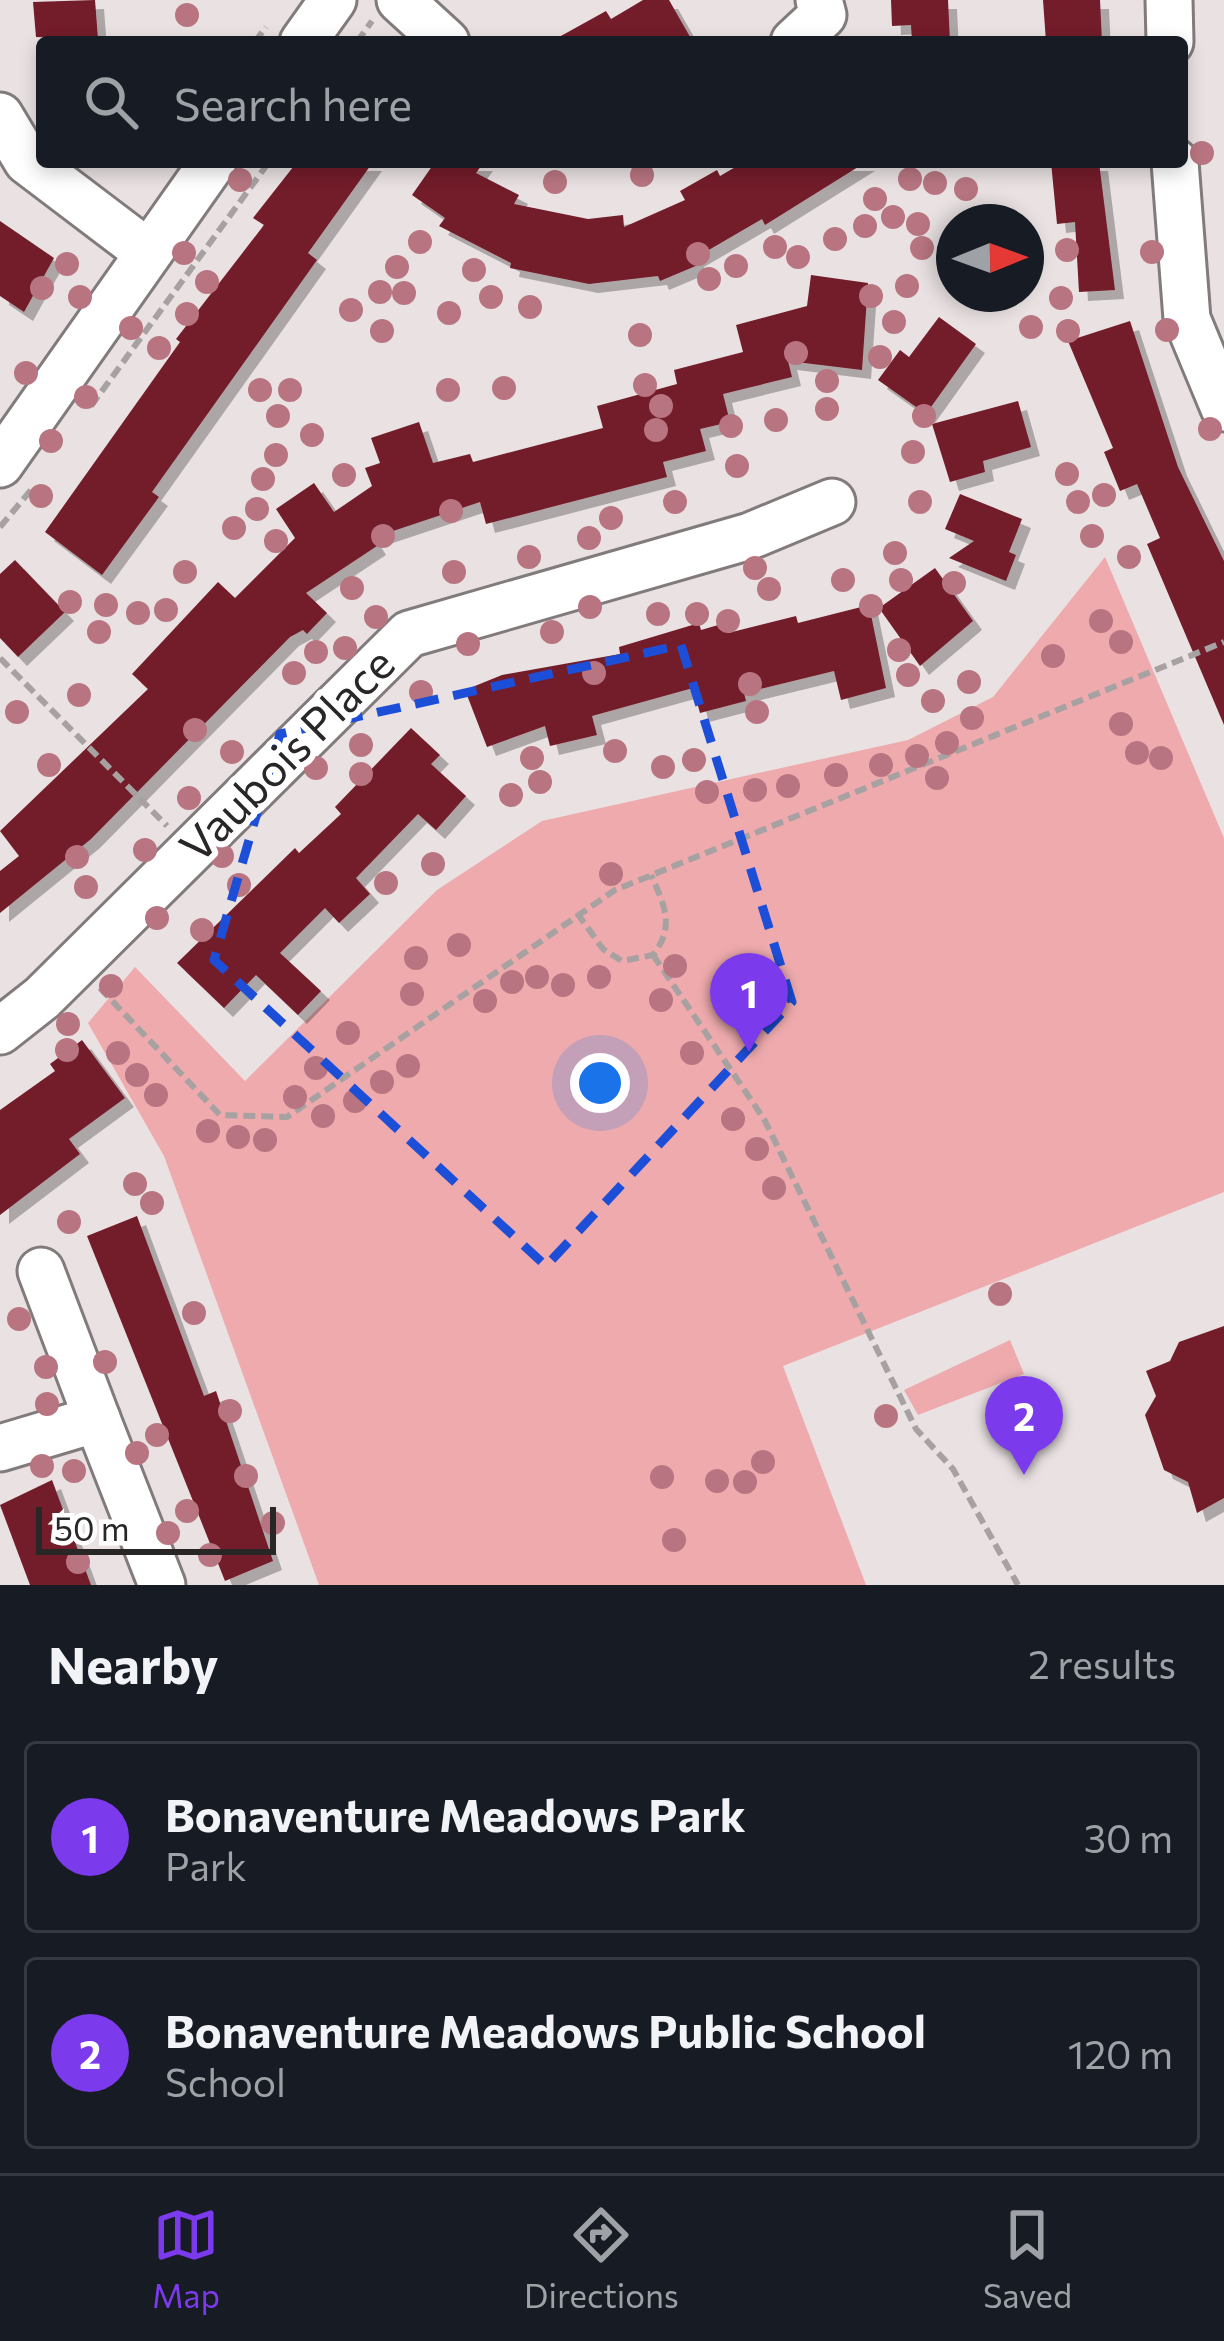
<!DOCTYPE html>
<style>
body{margin:0;font-family:Commissioner,sans-serif;background:#20242c;color:#f1f3f6}
.compass{position:absolute;left:936px;top:204px;width:108px;height:108px;border-radius:50%;background:#171b24;box-shadow:0 6px 18px #0003;rotate:89deg}
.scale{position:absolute;left:36px;bottom:30px;width:240px;box-sizing:border-box;padding-left:12px;border:6px solid #292626;border-top:0;font-size:33px;line-height:42px;white-space:nowrap;color:#292626;-webkit-text-stroke:9px #fff;paint-order:stroke}
.you{position:absolute;left:600px;top:1083px;width:42px;height:42px;margin:-30px;border:9px solid #fff;border-radius:50%;background:#1a73e8;box-shadow:0 0 0 18px #1a73e833}
.badge{display:grid;place-items:center;width:78px;height:78px;border-radius:50%;background:#7c3aed;color:#fff;font-size:39px;font-weight:700}
.pin{position:absolute;translate:-50% -99px;filter:drop-shadow(0 3px 6px #0008)}
.pin::after{content:'';position:absolute;top:63px;width:42px;height:36px;background:inherit;clip-path:polygon(0 0,100% 0,50% 100%)}
.list{margin:0;padding:0;list-style:none}
h2{display:flex;justify-content:space-between;align-items:center;height:156px;margin:0;padding:0 48px;font-size:51px}
h2 small{font-size:39px;font-weight:400;color:#9ea1a6}
.list li{display:grid;grid-template-columns:78px 1fr auto;gap:36px;align-items:center;box-sizing:border-box;height:192px;margin:0 24px 24px;padding:0 24px;border:3px solid #363941;border-radius:12px}
.list b{display:block;font-size:45px;white-space:nowrap}
.list p{margin:0;font-size:39px;white-space:nowrap;color:#9ea1a6}
.list em{font-size:39px;font-style:normal;color:#9ea1a6}
.icon{flex:none;width:66px;height:66px;fill:none;stroke:currentColor;stroke-width:2;stroke-linecap:round;stroke-linejoin:round}
.map{position:relative;flex:none;width:1224px;height:1585px;overflow:hidden}
.search{position:absolute;background:#171b24;box-shadow:0 6px 18px #0003;left:36px;right:36px;top:36px;height:132px;display:flex;align-items:center;gap:30px;box-sizing:border-box;padding:0 42px;border-radius:12px;color:#9ea1a6;font-size:45px}
.sheet{height:588px;background:#171b24}
nav{display:flex;justify-content:space-around;align-items:center;box-sizing:border-box;height:168px;border-top:3px solid #363941;background:#171b24;font-size:33px;color:#9ea1a6}
nav a{display:grid;justify-items:center;gap:6px}
nav .on{color:#7c3aed}
.map>svg:first-child{display:block}
.green{fill:#eeaaad}
.building{fill:#731c2a;filter:url(#shadow)}
.lines{fill:none;stroke-linecap:round;stroke-linejoin:round}
.minor-casing{stroke:#827b7b;stroke-width:51}
.path{stroke:#a7a1a1;stroke-width:6;stroke-dasharray:12 6;stroke-linecap:butt}
.minor{stroke:#fff;stroke-width:45}
.tree{fill:#b87581}
.marked{fill:none;stroke:#1d4ed8;stroke-width:9;stroke-dasharray:24 15;stroke-linejoin:round}
.labels{text-anchor:middle;stroke-width:12;stroke-linejoin:round;paint-order:stroke}
.street-label{font-size:45px;fill:#292626;stroke:#fff}
</style>
<div class="map">
<svg width="1224" height="1585" viewBox="0 0 1224 1585">
<defs>
<filter id="shadow"><feDropShadow dx="9" dy="9" stdDeviation="0" flood-color="#0004"/></filter>
</defs>
<rect width="100%" height="100%" fill="#eae2e2"/>
<g class="green">
<path d="M1105,557L1224,838V1192L783,1366L866,1585H319L164,1156L88,1023L135,967L245,1081L437,890L542,821L908,740L993,697Z"/>
<path d="M1010,1340L1024,1374L918,1415L904,1390Z"/>
</g>
<g class="building">
<path d="M95,0L98,39L36,37L33,2Z"/>
<path d="M643,0H669L693,42H550L606,11L611,19Z"/>
<path d="M891,0H948L950,42H912L911,25L892,26Z"/>
<path d="M1043,0H1100L1102,42H1046Z"/>
<path d="M297,162H373L308,253L317,260L152,492L159,497L102,575L45,532L180,342L176,339L264,225L253,218Z"/>
<path d="M435,162H484L476,173L519,195L514,204L588,219L623,215L624,227L685,200L680,191L717,170L720,176L744,162H866L765,225L762,219L695,258L698,265L660,281L658,276L589,284L510,268L511,263L439,226L445,218L412,195Z"/>
<path d="M1051,162H1099L1115,290L1079,292L1075,222L1057,224Z"/>
<path d="M0,221L54,258L24,312L0,296Z"/>
<path d="M811,275L868,283L862,370L788,361L792,377L723,394L730,422L700,429L706,451L663,462L667,477L486,524L480,502L372,538L377,546L306,593L327,613L307,634L303,630L290,637L91,839L0,913V871L19,856L0,831L148,689L132,674L218,582L235,598L295,538L276,509L314,483L334,512L372,486L365,468L380,463L371,438L419,422L433,463L470,454L473,462L603,428L597,406L677,384L674,370L743,352L736,325L807,306Z"/>
<path d="M939,317L976,344L926,414L878,380L900,350L909,357Z"/>
<path d="M1130,321L1178,467L1224,561V725L1147,544L1160,538L1137,484L1120,491L1104,452L1113,448L1068,341Z"/>
<path d="M1018,401L1031,447L983,461L985,472L950,482L932,424Z"/>
<path d="M960,494L1022,519L1009,552L1016,555L1006,581L949,558L974,541L945,529Z"/>
<path d="M15,560L65,612L18,657L0,638V574Z"/>
<path d="M935,568L973,621L920,666L879,608Z"/>
<path d="M869,605L886,688L841,700L834,671L744,693L746,701L700,713L693,688L592,716L597,735L550,746L545,726L487,747L465,690L502,675L620,654L619,647L699,623L701,630L725,623L728,633L796,616L798,623Z"/>
<path d="M411,728L440,755L431,764L466,796L436,830L418,814L356,878L370,894L339,923L325,908L280,953L321,991L298,1015L256,975L224,1008L177,963L295,848L299,853L341,814L335,807Z"/>
<path d="M82,1040L125,1098L69,1139L80,1154L0,1215V1110L55,1071L50,1064Z"/>
<path d="M137,1216L204,1396L216,1391L273,1561L225,1581L87,1236Z"/>
<path d="M1224,1326V1498L1197,1513L1188,1482L1164,1470L1145,1415L1156,1396L1146,1371L1170,1361L1179,1342Z"/>
<path d="M52,1480L91,1585H30L0,1505Z"/>
</g>
<g class="lines">
<g class="minor-casing">
<g id="minor">
<path d="M400,0L446,42"/>
<path d="M1169,0L1170,42"/>
<path d="M303,42L333,0"/>
<path d="M794,42L823,15L819,0"/>
<path d="M0,116L27,161L147,252"/>
<path d="M1175,162L1187,319L1224,408"/>
<path d="M0,464L213,162"/>
<path d="M0,1031L42,998L409,634L750,536L832,502"/>
<path d="M41,1271L97,1419"/>
<path d="M0,1448L97,1419L162,1585"/>
</g>
</g>
<g class="path">
<path d="M255,42L266,27"/>
<path d="M357,42L372,21"/>
<path d="M91,406L269,162"/>
<path d="M0,527L31,490"/>
<path d="M0,658L167,826"/>
<path d="M577,913L603,949L622,961L653,955C675,927 665,906 651,875"/>
<path d="M653,955L764,1119L916,1429L953,1469L1018,1585"/>
<path d="M100,988L220,1115L287,1117L615,890L1224,642"/>
</g>
<use href="#minor" class="minor"/>
</g>
<g class="tree">
<circle cx="187" cy="15" r="12"/>
<circle cx="1202" cy="153" r="12"/>
<circle cx="642" cy="175" r="12"/>
<circle cx="910" cy="179" r="12"/>
<circle cx="240" cy="180" r="12"/>
<circle cx="555" cy="182" r="12"/>
<circle cx="935" cy="183" r="12"/>
<circle cx="966" cy="189" r="12"/>
<circle cx="875" cy="199" r="12"/>
<circle cx="893" cy="217" r="12"/>
<circle cx="918" cy="224" r="12"/>
<circle cx="865" cy="226" r="12"/>
<circle cx="835" cy="239" r="12"/>
<circle cx="420" cy="242" r="12"/>
<circle cx="775" cy="247" r="12"/>
<circle cx="922" cy="248" r="12"/>
<circle cx="1067" cy="250" r="12"/>
<circle cx="1152" cy="252" r="12"/>
<circle cx="184" cy="253" r="12"/>
<circle cx="698" cy="254" r="12"/>
<circle cx="798" cy="257" r="12"/>
<circle cx="67" cy="264" r="12"/>
<circle cx="736" cy="266" r="12"/>
<circle cx="397" cy="267" r="12"/>
<circle cx="474" cy="270" r="12"/>
<circle cx="709" cy="279" r="12"/>
<circle cx="207" cy="282" r="12"/>
<circle cx="907" cy="286" r="12"/>
<circle cx="42" cy="288" r="12"/>
<circle cx="380" cy="292" r="12"/>
<circle cx="404" cy="293" r="12"/>
<circle cx="871" cy="296" r="12"/>
<circle cx="80" cy="297" r="12"/>
<circle cx="491" cy="297" r="12"/>
<circle cx="1061" cy="298" r="12"/>
<circle cx="530" cy="307" r="12"/>
<circle cx="351" cy="310" r="12"/>
<circle cx="449" cy="313" r="12"/>
<circle cx="187" cy="314" r="12"/>
<circle cx="894" cy="322" r="12"/>
<circle cx="1031" cy="327" r="12"/>
<circle cx="131" cy="328" r="12"/>
<circle cx="1167" cy="330" r="12"/>
<circle cx="382" cy="331" r="12"/>
<circle cx="1068" cy="331" r="12"/>
<circle cx="640" cy="335" r="12"/>
<circle cx="159" cy="348" r="12"/>
<circle cx="796" cy="353" r="12"/>
<circle cx="880" cy="357" r="12"/>
<circle cx="26" cy="373" r="12"/>
<circle cx="827" cy="381" r="12"/>
<circle cx="645" cy="385" r="12"/>
<circle cx="504" cy="388" r="12"/>
<circle cx="260" cy="390" r="12"/>
<circle cx="290" cy="390" r="12"/>
<circle cx="448" cy="390" r="12"/>
<circle cx="86" cy="397" r="12"/>
<circle cx="661" cy="406" r="12"/>
<circle cx="827" cy="409" r="12"/>
<circle cx="278" cy="416" r="12"/>
<circle cx="924" cy="416" r="12"/>
<circle cx="776" cy="420" r="12"/>
<circle cx="731" cy="426" r="12"/>
<circle cx="1210" cy="429" r="12"/>
<circle cx="656" cy="430" r="12"/>
<circle cx="312" cy="435" r="12"/>
<circle cx="51" cy="441" r="12"/>
<circle cx="913" cy="452" r="12"/>
<circle cx="276" cy="455" r="12"/>
<circle cx="737" cy="466" r="12"/>
<circle cx="1067" cy="474" r="12"/>
<circle cx="344" cy="475" r="12"/>
<circle cx="263" cy="479" r="12"/>
<circle cx="1104" cy="495" r="12"/>
<circle cx="41" cy="496" r="12"/>
<circle cx="675" cy="502" r="12"/>
<circle cx="920" cy="502" r="12"/>
<circle cx="1078" cy="502" r="12"/>
<circle cx="257" cy="509" r="12"/>
<circle cx="451" cy="511" r="12"/>
<circle cx="611" cy="518" r="12"/>
<circle cx="234" cy="528" r="12"/>
<circle cx="383" cy="536" r="12"/>
<circle cx="1092" cy="536" r="12"/>
<circle cx="589" cy="538" r="12"/>
<circle cx="276" cy="541" r="12"/>
<circle cx="895" cy="553" r="12"/>
<circle cx="529" cy="557" r="12"/>
<circle cx="1129" cy="557" r="12"/>
<circle cx="755" cy="568" r="12"/>
<circle cx="185" cy="572" r="12"/>
<circle cx="454" cy="572" r="12"/>
<circle cx="843" cy="580" r="12"/>
<circle cx="901" cy="580" r="12"/>
<circle cx="954" cy="583" r="12"/>
<circle cx="352" cy="588" r="12"/>
<circle cx="769" cy="589" r="12"/>
<circle cx="70" cy="602" r="12"/>
<circle cx="106" cy="605" r="12"/>
<circle cx="871" cy="606" r="12"/>
<circle cx="590" cy="607" r="12"/>
<circle cx="166" cy="610" r="12"/>
<circle cx="138" cy="613" r="12"/>
<circle cx="658" cy="614" r="12"/>
<circle cx="697" cy="614" r="12"/>
<circle cx="376" cy="617" r="12"/>
<circle cx="728" cy="621" r="12"/>
<circle cx="1101" cy="621" r="12"/>
<circle cx="99" cy="632" r="12"/>
<circle cx="552" cy="632" r="12"/>
<circle cx="1121" cy="642" r="12"/>
<circle cx="468" cy="644" r="12"/>
<circle cx="345" cy="648" r="12"/>
<circle cx="899" cy="650" r="12"/>
<circle cx="316" cy="652" r="12"/>
<circle cx="1053" cy="656" r="12"/>
<circle cx="294" cy="673" r="12"/>
<circle cx="594" cy="673" r="12"/>
<circle cx="908" cy="675" r="12"/>
<circle cx="969" cy="682" r="12"/>
<circle cx="750" cy="684" r="12"/>
<circle cx="421" cy="692" r="12"/>
<circle cx="79" cy="695" r="12"/>
<circle cx="933" cy="701" r="12"/>
<circle cx="17" cy="712" r="12"/>
<circle cx="757" cy="712" r="12"/>
<circle cx="972" cy="718" r="12"/>
<circle cx="1121" cy="724" r="12"/>
<circle cx="195" cy="730" r="12"/>
<circle cx="947" cy="743" r="12"/>
<circle cx="361" cy="745" r="12"/>
<circle cx="615" cy="751" r="12"/>
<circle cx="232" cy="752" r="12"/>
<circle cx="1137" cy="753" r="12"/>
<circle cx="917" cy="756" r="12"/>
<circle cx="532" cy="758" r="12"/>
<circle cx="1161" cy="758" r="12"/>
<circle cx="694" cy="760" r="12"/>
<circle cx="49" cy="765" r="12"/>
<circle cx="881" cy="765" r="12"/>
<circle cx="663" cy="767" r="12"/>
<circle cx="316" cy="768" r="12"/>
<circle cx="361" cy="774" r="12"/>
<circle cx="836" cy="775" r="12"/>
<circle cx="937" cy="778" r="12"/>
<circle cx="540" cy="782" r="12"/>
<circle cx="788" cy="786" r="12"/>
<circle cx="755" cy="790" r="12"/>
<circle cx="707" cy="792" r="12"/>
<circle cx="511" cy="795" r="12"/>
<circle cx="189" cy="798" r="12"/>
<circle cx="145" cy="850" r="12"/>
<circle cx="222" cy="856" r="12"/>
<circle cx="77" cy="857" r="12"/>
<circle cx="433" cy="864" r="12"/>
<circle cx="611" cy="874" r="12"/>
<circle cx="386" cy="883" r="12"/>
<circle cx="239" cy="885" r="12"/>
<circle cx="86" cy="887" r="12"/>
<circle cx="157" cy="918" r="12"/>
<circle cx="202" cy="930" r="12"/>
<circle cx="459" cy="945" r="12"/>
<circle cx="416" cy="958" r="12"/>
<circle cx="675" cy="966" r="12"/>
<circle cx="537" cy="977" r="12"/>
<circle cx="599" cy="977" r="12"/>
<circle cx="512" cy="982" r="12"/>
<circle cx="563" cy="985" r="12"/>
<circle cx="111" cy="986" r="12"/>
<circle cx="412" cy="994" r="12"/>
<circle cx="661" cy="1000" r="12"/>
<circle cx="485" cy="1001" r="12"/>
<circle cx="68" cy="1024" r="12"/>
<circle cx="348" cy="1033" r="12"/>
<circle cx="67" cy="1050" r="12"/>
<circle cx="118" cy="1053" r="12"/>
<circle cx="692" cy="1053" r="12"/>
<circle cx="408" cy="1066" r="12"/>
<circle cx="316" cy="1068" r="12"/>
<circle cx="137" cy="1075" r="12"/>
<circle cx="382" cy="1082" r="12"/>
<circle cx="156" cy="1095" r="12"/>
<circle cx="295" cy="1097" r="12"/>
<circle cx="355" cy="1101" r="12"/>
<circle cx="323" cy="1116" r="12"/>
<circle cx="733" cy="1119" r="12"/>
<circle cx="208" cy="1131" r="12"/>
<circle cx="238" cy="1137" r="12"/>
<circle cx="265" cy="1140" r="12"/>
<circle cx="757" cy="1149" r="12"/>
<circle cx="135" cy="1184" r="12"/>
<circle cx="774" cy="1188" r="12"/>
<circle cx="152" cy="1203" r="12"/>
<circle cx="69" cy="1222" r="12"/>
<circle cx="1000" cy="1294" r="12"/>
<circle cx="194" cy="1313" r="12"/>
<circle cx="19" cy="1319" r="12"/>
<circle cx="105" cy="1362" r="12"/>
<circle cx="46" cy="1367" r="12"/>
<circle cx="47" cy="1404" r="12"/>
<circle cx="230" cy="1411" r="12"/>
<circle cx="886" cy="1416" r="12"/>
<circle cx="157" cy="1435" r="12"/>
<circle cx="137" cy="1453" r="12"/>
<circle cx="763" cy="1462" r="12"/>
<circle cx="42" cy="1466" r="12"/>
<circle cx="74" cy="1471" r="12"/>
<circle cx="246" cy="1476" r="12"/>
<circle cx="662" cy="1477" r="12"/>
<circle cx="717" cy="1481" r="12"/>
<circle cx="745" cy="1482" r="12"/>
<circle cx="187" cy="1511" r="12"/>
<circle cx="273" cy="1523" r="12"/>
<circle cx="168" cy="1533" r="12"/>
<circle cx="674" cy="1540" r="12"/>
<circle cx="210" cy="1555" r="12"/>
<circle cx="78" cy="1562" r="12"/>
</g>
<path class="marked" d="M681,645L792,1002L546,1266L214,960L280,734Z"/>
<g class="labels">
<g class="street-label">
<text transform="translate(287 755) rotate(-45)" y="16">Vaubois Place</text>
</g>
</g>
</svg>
<svg class="compass" viewBox="-18 -18 36 36"><path d="M0-13l5 13h-10z" fill="#e53935"/><path d="M0 13l5-13h-10z" fill="#9ea1a6"/></svg>
<div class="scale">50 m</div>
<div class="you"></div>
<div class="pin badge" style="left:749px;top:1052px">1</div>
<div class="pin badge" style="left:1024px;top:1475px">2</div>
<div class="search"><svg class="icon" aria-label="search" viewBox="0 0 24 24"><circle cx="10" cy="10" r="6"/><path d="M15 15l6 6"/></svg>Search here</div>
</div>
<section class="sheet">
<h2>Nearby<small>2 results</small></h2>
<ul class="list">
<li><span class="badge">1</span><div><b>Bonaventure Meadows Park</b><p>Park</p></div><em>30 m</em></li>
<li><span class="badge">2</span><div><b>Bonaventure Meadows Public School</b><p>School</p></div><em>120 m</em></li>
</ul>
</section>
<nav>
<a class="on"><svg class="icon" aria-label="map" viewBox="0 0 24 24"><path d="M3 6l6-2 6 2 6-2v14l-6 2-6-2-6 2zM9 4v14M15 6v14"/></svg>Map</a>
<a><svg class="icon" aria-label="directions" viewBox="0 0 24 24"><path d="M12 3l9 9-9 9-9-9zM9 14v-3h6M13 9l2 2-2 2"/></svg>Directions</a>
<a><svg class="icon" aria-label="saved" viewBox="0 0 24 24"><path d="M7 4h10v16l-5-4-5 4z"/></svg>Saved</a>
</nav>
